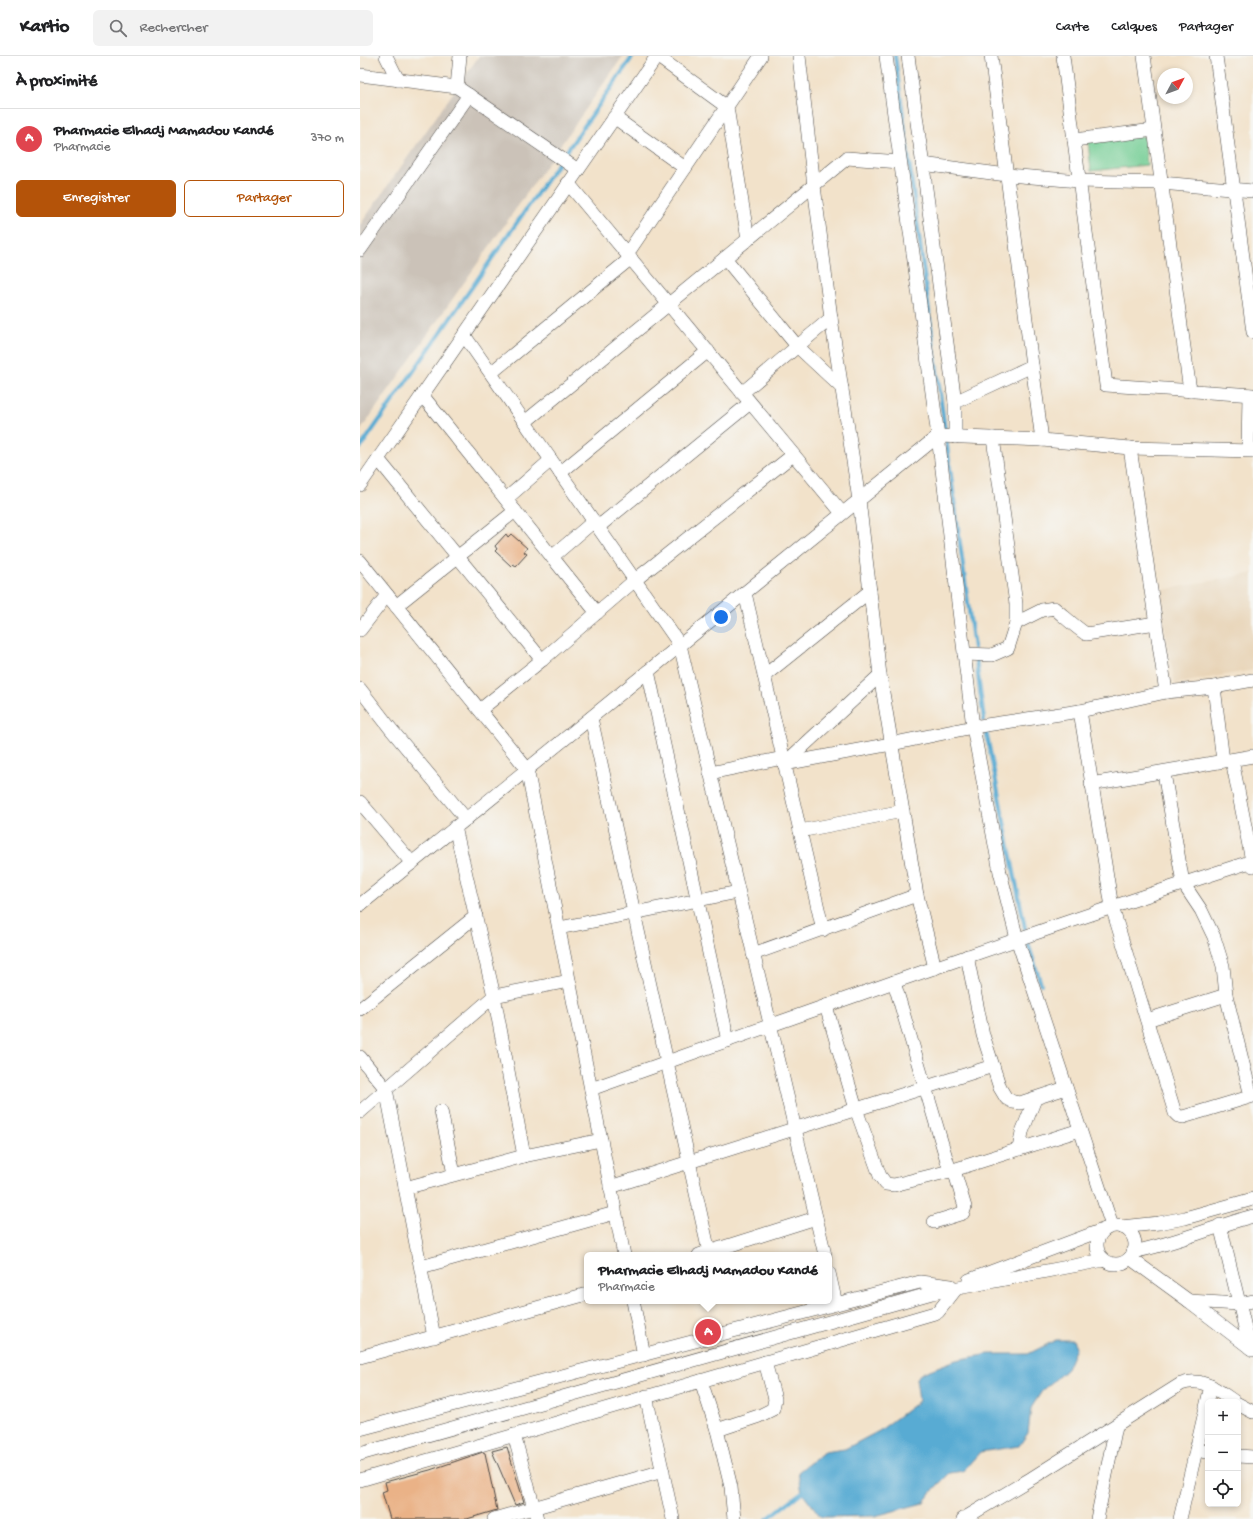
<!DOCTYPE html>
<html lang="fr">
<meta charset="utf-8">
<style>
body{margin:0;font-family:"Gochi Hand",sans-serif;background:#f2f2f2;color:#202124}
.controls{position:absolute;right:12px;bottom:12px;display:grid;overflow:hidden;border-radius:6px;box-shadow:0 2px 6px #0003}
.controls button{width:36px;height:36px;display:grid;place-items:center;padding:0;border:0;border-bottom:1px solid #e0e0e0;background:#fff;color:#202124;font:20px sans-serif}
.compass{position:absolute;left:797px;top:12px;width:36px;height:36px;border-radius:50%;background:#fff;box-shadow:0 2px 6px #0003;rotate:49deg}
.you{position:absolute;left:361px;top:561px;width:14px;height:14px;margin:-10px;border:3px solid #fff;border-radius:50%;background:#1a73e8;box-shadow:0 0 0 6px #1a73e833}
.badge{display:grid;place-items:center;width:26px;height:26px;border-radius:50%;background:#b45309;color:#fff;font-size:13px;font-weight:700}
.pin{position:absolute;translate:-50% -50%;border:2px solid #fff;box-shadow:0 1px 4px #0006}
.popup{position:absolute;left:224px;top:1196px;width:248px;height:52px;box-sizing:border-box;display:grid;place-content:center;border-radius:6px;background:#fff;filter:drop-shadow(0 1px 3px #0005);font-size:13px;white-space:nowrap;color:#757577}
.popup b{font-size:15px;color:#202124}
.popup::after{content:'';position:absolute;left:50%;top:100%;margin-left:-8px;border:8px solid transparent;border-top-color:#fff}
.list{margin:0;padding:0;list-style:none}
h2{display:flex;justify-content:space-between;align-items:center;height:52px;margin:0;padding:0 16px;font-size:17px}
h2 small{font-size:13px;font-weight:400;color:#757577}
.list li{display:grid;grid-template-columns:26px 1fr auto;gap:12px;align-items:center;box-sizing:border-box;height:60px;padding:0 16px;border-top:1px solid #e0e0e0}
.list b{display:block;font-size:15px;white-space:nowrap}
.list p{margin:0;font-size:13px;white-space:nowrap;color:#757577}
.list em{font-size:13px;font-style:normal;color:#757577}
.actions{display:flex;gap:8px;padding:12px 16px}
.actions a{flex:1;padding:9px 0;border:1px solid #b45309;border-radius:6px;text-align:center;font-size:14px;color:#b45309}
.actions .main{background:#b45309;color:#fff}
.icon{flex:none;width:22px;height:22px;fill:none;stroke:currentColor;stroke-width:2;stroke-linecap:round;stroke-linejoin:round}
.map{position:relative;flex:none;width:893px;height:1463px;overflow:hidden}
header{display:flex;align-items:center;gap:24px;box-sizing:border-box;height:56px;padding:0 20px;background:#fff;border-bottom:1px solid #e0e0e0}
header strong{font-size:19px}
nav{display:flex;gap:22px;margin-inline-start:auto;font-size:14px}
.search{width:280px;height:36px;background:#f2f2f2;display:flex;align-items:center;gap:10px;box-sizing:border-box;padding:0 14px;border-radius:6px;color:#757577;font-size:15px}
main{display:flex}
aside{flex:1;background:#fff}
.map>svg:first-child{display:block}
.built{fill:#e8d4b7}
.industrial{fill:#cbc2b8}
.green{fill:#74ce95;stroke:#507c60}
.water{fill:#58abd3;stroke:#426b7f}
.lines{fill:none;stroke-linecap:round;stroke-linejoin:round}
.stream{stroke:#58abd3;stroke-width:4}
.building{fill:#eab287}
.minor-casing{stroke:#494643;stroke-width:14}
.minor{stroke:#fff;stroke-width:13}
</style>
<header>
<strong>Kartio</strong>
<div class="search"><svg class="icon" aria-label="search" viewBox="0 0 24 24"><circle cx="10" cy="10" r="6"/><path d="M15 15l6 6"/></svg>Rechercher</div>
<nav><a>Carte</a><a>Calques</a><a>Partager</a></nav>
</header>
<main>
<aside>
<h2>À proximité<small></small></h2>
<ul class="list">
<li><span class="badge" style="background:#e0444e">A</span><div><b>Pharmacie Elhadj Mamadou Kandé</b><p>Pharmacie</p></div><em>370 m</em></li>
</ul>
<div class="actions"><a class="main">Enregistrer</a><a>Partager</a></div>
</aside>
<div class="map">
<svg width="893" height="1463" viewBox="0 0 893 1463">
<rect width="100%" height="100%" fill="#f6f6f2"/>
<filter id="ink" filterUnits="userSpaceOnUse"><feTurbulence type="fractalNoise" baseFrequency=".025" numOctaves="2"/><feDisplacementMap in="SourceGraphic" scale="8" xChannelSelector="R" yChannelSelector="G"/><feConvolveMatrix kernelMatrix="1 2 1 2 8 2 1 2 1" color-interpolation-filters="sRGB"/></filter>
<filter id="wash" filterUnits="userSpaceOnUse"><feTurbulence type="fractalNoise" baseFrequency=".012" numOctaves="4" result="noise"/><feDisplacementMap in="SourceGraphic" scale="16" xChannelSelector="R" yChannelSelector="G"/><feGaussianBlur stdDeviation="0.9" result="paint"/><feColorMatrix in="noise" values="0 0 0 0 0 0 0 0 0 0 0 0 0 0 0 0 0 1.4 0 .05"/><feComposite in="paint" operator="in"/></filter>
<g filter="url(#wash)">
<rect width="100%" height="100%" fill="#f2e2ca"/>
<path class="built" d="M893,517V614L815,628L798,535Z"/>
<path class="industrial" d="M119,0H263L0,375V169Z"/>
<path class="green" d="M784,80L787,109L731,115L728,86Z"/>
<path class="water" d="M696,1284H713L716,1292L707,1313L682,1335L671,1352L668,1377L659,1390L620,1396L603,1415L590,1417L574,1433L563,1447L515,1460L461,1461L442,1436L438,1416L464,1396L485,1393L519,1375L559,1345L556,1322L562,1317L596,1304L629,1298H668Z"/>
<g class="lines">
<g class="stream">
<path d="M535,0L614,592"/>
<path d="M0,392L273,0"/>
<path d="M616,604L624,664"/>
<path d="M626,675L665,872"/>
<path d="M668,887L681,928"/>
<path d="M407,1463L442,1436"/>
</g>
</g>
<g id="blocks">
<g class="building">
<path d="M146,478L148,481L151,478L167,492L164,496L167,498L156,510L153,508L151,510L135,495L137,493L135,490Z"/>
<path d="M147,1391L164,1446L155,1449L132,1395Z"/>
<path d="M123,1396L125,1397L137,1454L107,1463H30L22,1436L27,1434L25,1426L70,1414Z"/>
</g>
</g>
</g>
<g filter="url(#ink)">
<use href="#blocks" fill-opacity="0" stroke="#494643" stroke-width="1"/>
<g class="lines">
<g class="minor-casing">
<g id="minor">
<path d="M26,0L38,24"/>
<path d="M297,0L367,51L388,184"/>
<path d="M439,0L454,130L471,262L499,444L520,619L557,839L575,912"/>
<path d="M526,0L578,380L613,671L640,816L657,883L752,1170"/>
<path d="M548,0L595,346V381"/>
<path d="M631,0L682,384"/>
<path d="M703,0L746,329L893,339"/>
<path d="M784,0L830,335"/>
<path d="M856,0L893,276"/>
<path d="M0,19L97,31L218,114"/>
<path d="M97,31L100,0"/>
<path d="M254,61L325,112"/>
<path d="M714,84L794,74"/>
<path d="M562,108L647,119L719,125L801,127L893,135"/>
<path d="M208,127L482,457"/>
<path d="M0,194L109,39"/>
<path d="M267,198L401,0"/>
<path d="M365,202L437,290L482,332"/>
<path d="M104,279L320,589L465,1199"/>
<path d="M131,317L271,202"/>
<path d="M382,337L471,262"/>
<path d="M62,339L237,557"/>
<path d="M595,346L672,310"/>
<path d="M165,366L487,102L540,106"/>
<path d="M770,392L806,636"/>
<path d="M888,394L889,339"/>
<path d="M18,403L182,604"/>
<path d="M200,417L348,295"/>
<path d="M0,429L297,0"/>
<path d="M146,443L191,404"/>
<path d="M238,471L390,347"/>
<path d="M192,501L234,465"/>
<path d="M0,505L167,713L264,1199"/>
<path d="M385,537L463,874"/>
<path d="M36,550L155,455"/>
<path d="M656,567L682,554L694,552C705,561 714,570 726,578L796,567"/>
<path d="M0,574L27,539"/>
<path d="M604,598L632,599L648,592L656,567V548L633,382"/>
<path d="M288,615L368,985"/>
<path d="M404,620L510,535"/>
<path d="M854,631L863,705"/>
<path d="M0,633L30,672L106,763"/>
<path d="M120,654L182,604L275,524L433,399"/>
<path d="M720,655L752,851L815,1057L818,1060L823,1061L893,1040"/>
<path d="M231,662L349,1196"/>
<path d="M872,704L893,810"/>
<path d="M424,708L531,688L613,671L720,655L806,636L854,631L893,624"/>
<path d="M424,708L520,619"/>
<path d="M350,717L423,702"/>
<path d="M804,717L823,827L841,854L854,881L863,910L866,939L891,1040"/>
<path d="M731,728L893,700"/>
<path d="M0,746L52,807"/>
<path d="M95,771L134,940L164,1100"/>
<path d="M440,775L543,755"/>
<path d="M0,849L578,380L682,384L770,392L893,395"/>
<path d="M199,872L378,836"/>
<path d="M393,898L557,839"/>
<path d="M607,900L623,979L640,1032L646,1042L653,1046L660,1047L706,1032"/>
<path d="M466,950L496,1053L520,1120L526,1128L534,1129L590,1115L534,926"/>
<path d="M0,953L116,860"/>
<path d="M787,964L866,939"/>
<path d="M0,1001L26,1033L74,1281"/>
<path d="M231,1033C451,955 671,876 893,805"/>
<path d="M81,1055L94,1118"/>
<path d="M0,1056L134,940L209,925"/>
<path d="M659,1093L662,1076L675,1043"/>
<path d="M590,1115L720,1074"/>
<path d="M250,1131L633,1010"/>
<path d="M45,1132L164,1100L241,1084"/>
<path d="M574,1166L603,1157L605,1151L594,1114"/>
<path d="M860,1169L890,1292"/>
<circle cx="756" cy="1189" r="19"/>
<path d="M761,1171L799,1167L825,1162L893,1143"/>
<path d="M773,1196C814,1188 853,1171 893,1160"/>
<path d="M339,1199L456,1162"/>
<path d="M770,1202L829,1245L893,1294"/>
<path d="M61,1211L255,1157"/>
<path d="M469,1217L476,1248"/>
<path d="M609,1224L745,1173"/>
<path d="M273,1245L284,1299"/>
<path d="M829,1245L879,1248L893,1245"/>
<path d="M0,1301L227,1238"/>
<path d="M341,1325L357,1374"/>
<path d="M286,1340L313,1463"/>
<path d="M878,1348L893,1356"/>
<path d="M0,1373L560,1226L591,1230"/>
<path d="M154,1379L177,1463"/>
<path d="M836,1394L848,1396"/>
<path d="M0,1398L572,1237L744,1204"/>
<path d="M878,1400L893,1401"/>
<path d="M0,1424L578,1256L596,1233"/>
<path d="M134,1463L303,1415"/>
<path d="M374,1463L371,1431L357,1374L399,1360L413,1353L415,1343L405,1306"/>
<path d="M603,1463L672,1422L821,1328C842,1320 859,1335 875,1346"/>
<path d="M737,1463L756,1370"/>
<path d="M820,1463L851,1330"/>
</g>
</g>
<use href="#minor" class="minor"/>
</g>
</g>
</svg>
<div class="controls">
<button>+</button>
<button>−</button>
<button><svg class="icon" aria-label="locate" viewBox="0 0 24 24"><circle cx="12" cy="12" r="6"/><path d="M12 2v4M12 18v4M2 12h4M18 12h4"/></svg></button>
</div>
<svg class="compass" viewBox="-18 -18 36 36"><path d="M0-13l5 13h-10z" fill="#e53935"/><path d="M0 13l5-13h-10z" fill="#757577"/></svg>
<div class="you"></div>
<div class="pin badge" style="left:348px;top:1276px;background:#e0444e">A</div>
<div class="popup"><b>Pharmacie Elhadj Mamadou Kandé</b>Pharmacie</div>
</div>
</main>
